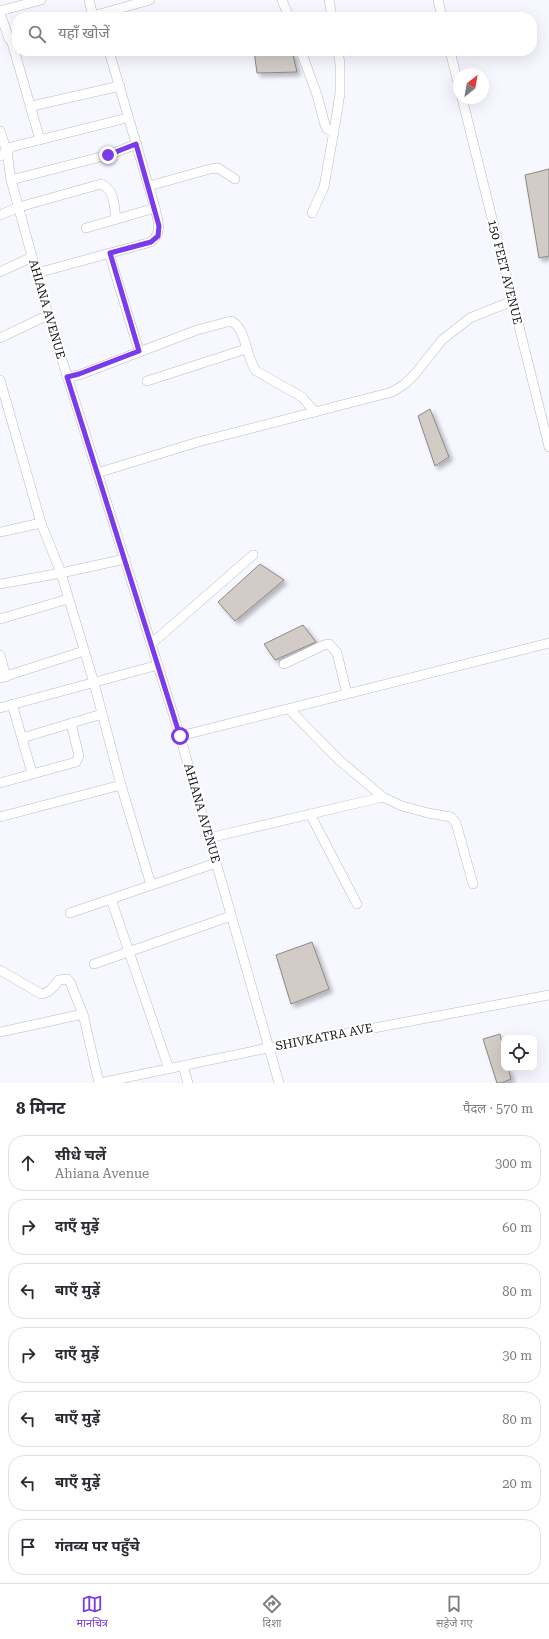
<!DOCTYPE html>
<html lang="hi">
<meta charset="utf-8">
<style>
body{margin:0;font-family:"Roboto Serif","Noto Sans Devanagari",serif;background:#f2f2f3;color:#2b2b33}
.controls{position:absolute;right:12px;bottom:12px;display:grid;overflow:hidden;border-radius:8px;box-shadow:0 4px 16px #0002}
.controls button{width:36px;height:36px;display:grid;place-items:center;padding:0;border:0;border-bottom:1px solid #e1e1e2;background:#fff;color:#2b2b33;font:20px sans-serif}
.compass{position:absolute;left:453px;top:68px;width:36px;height:36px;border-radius:50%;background:#fff;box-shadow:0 4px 16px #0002;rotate:31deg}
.stop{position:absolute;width:12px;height:12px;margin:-9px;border:3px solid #7c3aed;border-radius:50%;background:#fff}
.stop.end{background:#7c3aed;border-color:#fff;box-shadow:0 1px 4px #0008}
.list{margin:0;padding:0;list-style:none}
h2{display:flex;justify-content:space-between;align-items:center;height:52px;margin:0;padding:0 16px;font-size:17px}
h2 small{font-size:13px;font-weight:400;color:#7c7c81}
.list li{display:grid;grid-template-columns:26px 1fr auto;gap:12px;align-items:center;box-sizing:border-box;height:56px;margin:0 8px 8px;padding:0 8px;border:1px solid #e1e1e2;border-radius:16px}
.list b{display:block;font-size:15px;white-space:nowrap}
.list p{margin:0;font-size:13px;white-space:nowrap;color:#7c7c81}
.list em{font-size:13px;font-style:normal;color:#7c7c81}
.icon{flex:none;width:22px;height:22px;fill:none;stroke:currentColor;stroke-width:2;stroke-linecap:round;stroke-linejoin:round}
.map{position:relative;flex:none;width:549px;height:1083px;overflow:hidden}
.search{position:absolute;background:#fff;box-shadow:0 4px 16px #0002;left:12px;right:12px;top:12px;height:44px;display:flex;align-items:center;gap:10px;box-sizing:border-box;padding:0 14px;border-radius:16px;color:#7c7c81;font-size:15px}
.sheet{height:500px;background:#fff}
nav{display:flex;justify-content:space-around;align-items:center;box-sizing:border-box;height:56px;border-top:1px solid #e1e1e2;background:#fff;font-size:11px;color:#7c7c81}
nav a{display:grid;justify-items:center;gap:2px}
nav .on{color:#7c3aed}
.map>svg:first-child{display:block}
.building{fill:#d2cbc6;stroke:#8e8883;filter:url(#shadow)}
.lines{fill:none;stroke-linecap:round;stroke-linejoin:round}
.minor-casing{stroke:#babbc3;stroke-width:10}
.minor{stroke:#fff;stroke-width:9}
.route{stroke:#7c3aed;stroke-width:5}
.labels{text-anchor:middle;stroke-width:4;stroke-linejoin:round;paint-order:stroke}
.street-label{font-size:12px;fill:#0f1012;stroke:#fff}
</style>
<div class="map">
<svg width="549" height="1083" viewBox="0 0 549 1083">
<defs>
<filter id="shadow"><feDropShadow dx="3.5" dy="3.5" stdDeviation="2" flood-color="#0004"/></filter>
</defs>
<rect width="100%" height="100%" fill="#f6f7ff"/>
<g class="building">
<path d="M254,51H292L297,72L257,73Z"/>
<path d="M549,169V256L539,258L525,175Z"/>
<path d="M430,409L449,457L435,466L418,416Z"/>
<path d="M260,564L284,580L235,621L218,602Z"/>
<path d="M303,625L316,642L275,660L264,644Z"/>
<path d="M312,942L329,989L291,1004L276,955Z"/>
<path d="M500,1034L504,1052V1068H508L511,1079L501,1083H497L483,1039Z"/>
</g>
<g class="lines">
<g class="minor-casing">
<g id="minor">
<path d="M89,0L93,16"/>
<path d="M282,0L289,17"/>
<path d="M329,0L332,17"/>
<path d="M438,0L442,17"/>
<path d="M0,11L41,0"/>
<path d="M0,13L9,39"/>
<path d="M89,17L150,0"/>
<path d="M11,39L40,140"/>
<path d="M301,51L317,95L325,125L327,129L334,133"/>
<path d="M450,51L459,87"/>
<path d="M462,98L549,447"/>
<path d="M32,106L120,86"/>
<path d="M0,131L7,152L11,180L48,315L180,736L279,1083"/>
<path d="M0,156L7,152L11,147L127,118"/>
<path d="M11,180L108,155L137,144"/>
<path d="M149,186L210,169L218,168L235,179"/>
<path d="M312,213L324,187L336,119L340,93V64L338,51"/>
<path d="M0,215L19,207L101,184C115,190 114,205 116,219"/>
<path d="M86,228L155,208"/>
<path d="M109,253L139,351"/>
<path d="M0,272L32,257"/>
<path d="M37,273L151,242C163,231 158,222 155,208L109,51"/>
<path d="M0,338L48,315"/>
<path d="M67,377L79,375L197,330L231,321C246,327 246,358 256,371L302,397L315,412"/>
<path d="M0,380L41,523L61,573L94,683L121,785L0,817"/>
<path d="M147,381L246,349"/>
<path d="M97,473L198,442L392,392L405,384L415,374L442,340L470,318L512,301"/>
<path d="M0,532L41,523"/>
<path d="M0,584L61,573L125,559"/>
<path d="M0,619L68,599"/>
<path d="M151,644L253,555"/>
<path d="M0,655L6,677"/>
<path d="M284,664L324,645L329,644L337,653L347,694"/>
<path d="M0,678L84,651"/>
<path d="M12,704L32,773"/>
<path d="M0,708L158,665"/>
<path d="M289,709L339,760L383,797L402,806L428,813L451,817L456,823L473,884"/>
<path d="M180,736L549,643"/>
<path d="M22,738L102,714"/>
<path d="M0,783L76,762L79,756L71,723"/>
<path d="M121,785L151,885"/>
<path d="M310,814L357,904"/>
<path d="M209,838L383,797"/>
<path d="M111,899L169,1069"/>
<path d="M70,913L216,863"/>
<path d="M94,964L231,916"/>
<path d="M0,970L41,994C50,993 53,987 59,980L67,979L70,982L83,1014L99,1083"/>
<path d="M0,1032L83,1014"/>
<path d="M183,1066L188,1083"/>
<path d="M100,1083L268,1048L549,995"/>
</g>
</g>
<use href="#minor" class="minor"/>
</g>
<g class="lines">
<path class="route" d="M108,155L136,144L159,226L158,236L151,242L110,253L139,351L79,374L67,377L180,736"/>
</g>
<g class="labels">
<g class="street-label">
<text transform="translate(505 272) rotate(76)" y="4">150 FEET AVENUE</text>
<text transform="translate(47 309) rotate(74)" y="4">AHIANA AVENUE</text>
<text transform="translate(202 813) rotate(74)" y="4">AHIANA AVENUE</text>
<text transform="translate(324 1037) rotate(-11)" y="4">SHIVKATRA AVE</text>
</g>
</g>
</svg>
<div class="controls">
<button><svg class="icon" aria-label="locate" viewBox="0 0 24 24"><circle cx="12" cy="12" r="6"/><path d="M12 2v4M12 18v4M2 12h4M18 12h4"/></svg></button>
</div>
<svg class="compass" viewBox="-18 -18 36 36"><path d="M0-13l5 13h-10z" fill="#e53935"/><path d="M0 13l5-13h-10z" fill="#7c7c81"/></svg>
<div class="stop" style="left:180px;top:736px"></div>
<div class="stop end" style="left:108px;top:155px"></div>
<div class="search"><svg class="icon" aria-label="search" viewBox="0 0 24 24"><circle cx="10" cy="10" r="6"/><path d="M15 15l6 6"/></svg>यहाँ खोजें</div>
</div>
<section class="sheet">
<h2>8 मिनट<small>पैदल · 570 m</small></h2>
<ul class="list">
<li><svg class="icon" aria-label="ahead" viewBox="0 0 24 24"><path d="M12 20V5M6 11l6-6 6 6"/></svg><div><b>सीधे चलें</b><p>Ahiana Avenue</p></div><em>300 m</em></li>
<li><svg class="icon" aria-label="right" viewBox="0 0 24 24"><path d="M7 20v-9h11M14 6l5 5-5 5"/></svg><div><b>दाएँ मुड़ें</b></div><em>60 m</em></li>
<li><svg class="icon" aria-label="left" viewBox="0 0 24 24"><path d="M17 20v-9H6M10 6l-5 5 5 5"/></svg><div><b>बाएँ मुड़ें</b></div><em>80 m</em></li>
<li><svg class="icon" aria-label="right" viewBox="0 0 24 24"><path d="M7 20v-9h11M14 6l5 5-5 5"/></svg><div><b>दाएँ मुड़ें</b></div><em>30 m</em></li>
<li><svg class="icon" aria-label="left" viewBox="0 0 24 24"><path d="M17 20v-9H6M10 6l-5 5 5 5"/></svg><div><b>बाएँ मुड़ें</b></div><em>80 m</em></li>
<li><svg class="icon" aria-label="left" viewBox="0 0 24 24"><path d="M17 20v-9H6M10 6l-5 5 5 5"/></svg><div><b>बाएँ मुड़ें</b></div><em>20 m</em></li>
<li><svg class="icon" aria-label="arrive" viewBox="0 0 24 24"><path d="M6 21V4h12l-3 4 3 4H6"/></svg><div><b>गंतव्य पर पहुँचे</b></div></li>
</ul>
</section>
<nav>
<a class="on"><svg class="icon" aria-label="map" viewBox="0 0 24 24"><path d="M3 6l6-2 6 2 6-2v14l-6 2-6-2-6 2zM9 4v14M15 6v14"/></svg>मानचित्र</a>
<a><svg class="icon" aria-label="directions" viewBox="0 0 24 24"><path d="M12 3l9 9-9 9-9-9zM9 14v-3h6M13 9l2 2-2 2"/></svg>दिशा</a>
<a><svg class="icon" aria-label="saved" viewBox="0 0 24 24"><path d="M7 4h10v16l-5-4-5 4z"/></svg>सहेजे गए</a>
</nav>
